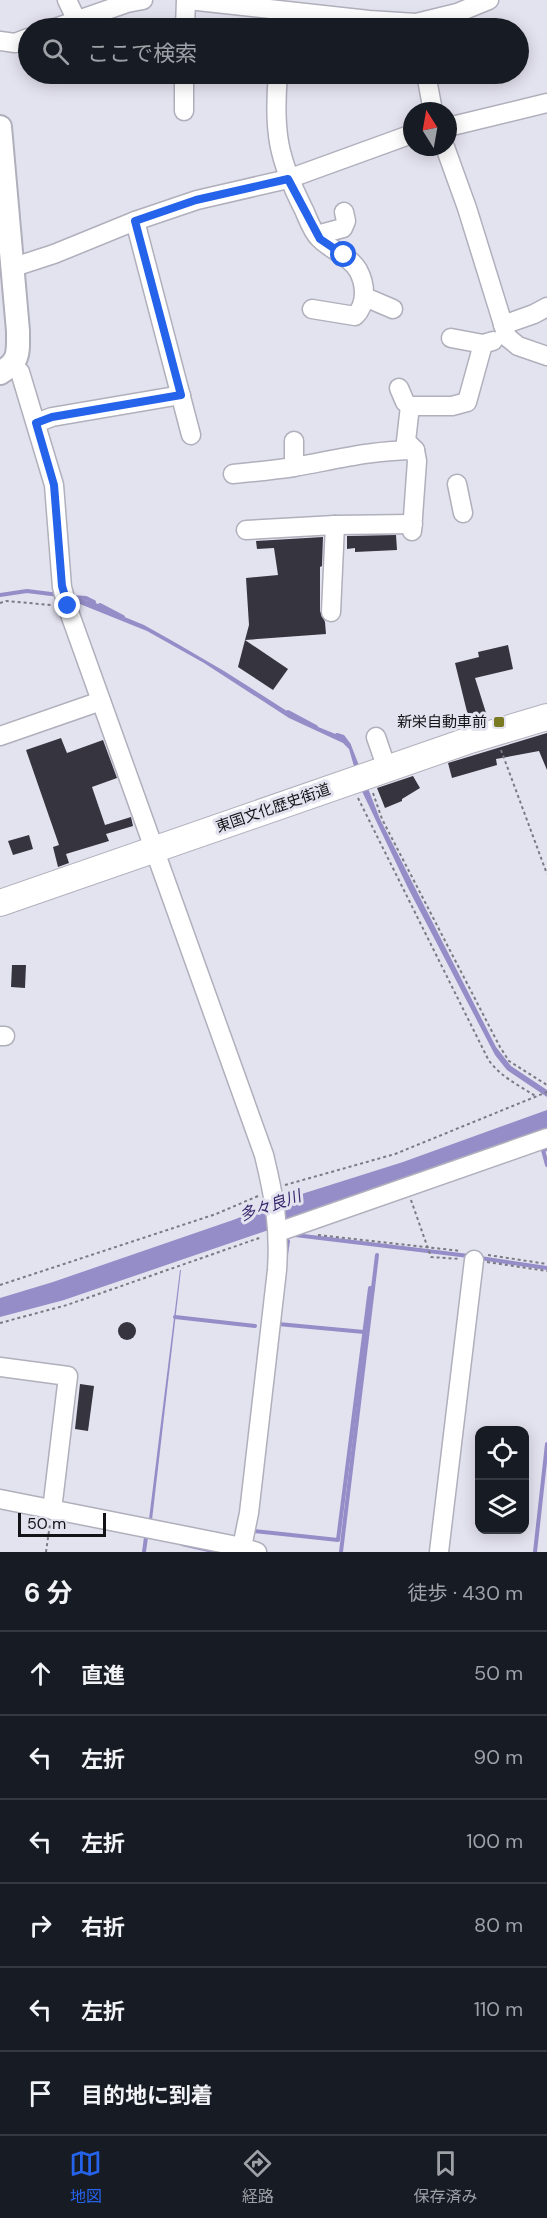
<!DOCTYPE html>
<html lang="ja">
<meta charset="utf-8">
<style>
body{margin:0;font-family:"DM Sans","Noto Sans JP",sans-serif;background:#242831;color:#f1f3f6}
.controls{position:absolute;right:18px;bottom:18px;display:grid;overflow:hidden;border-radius:12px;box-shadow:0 3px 15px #0003}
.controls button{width:54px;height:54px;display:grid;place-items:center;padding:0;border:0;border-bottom:2px solid #363941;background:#171b24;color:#f1f3f6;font:30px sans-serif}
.compass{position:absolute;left:403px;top:102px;width:54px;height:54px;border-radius:50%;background:#171b24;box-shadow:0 3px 15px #0003;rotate:349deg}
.scale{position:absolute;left:18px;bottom:15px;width:88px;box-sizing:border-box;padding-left:6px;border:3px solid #131317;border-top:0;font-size:16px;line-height:21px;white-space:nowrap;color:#131317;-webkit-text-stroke:4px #e3e2ef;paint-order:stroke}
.stop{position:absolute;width:18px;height:18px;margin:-14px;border:4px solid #2563eb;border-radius:50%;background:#fff}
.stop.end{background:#2563eb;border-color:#fff;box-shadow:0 2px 6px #0008}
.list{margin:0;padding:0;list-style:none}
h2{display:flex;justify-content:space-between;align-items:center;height:78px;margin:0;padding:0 24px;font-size:26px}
h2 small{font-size:20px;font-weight:400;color:#9ea1a6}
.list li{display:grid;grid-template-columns:39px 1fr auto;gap:18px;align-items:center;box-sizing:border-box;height:84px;padding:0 24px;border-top:2px solid #363941}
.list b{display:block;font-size:22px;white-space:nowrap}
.list em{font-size:20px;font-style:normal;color:#9ea1a6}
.icon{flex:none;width:33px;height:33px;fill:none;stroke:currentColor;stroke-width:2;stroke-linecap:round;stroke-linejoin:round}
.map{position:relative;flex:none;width:547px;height:1552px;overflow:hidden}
.search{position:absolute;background:#171b24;box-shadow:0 3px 15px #0003;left:18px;right:18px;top:18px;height:66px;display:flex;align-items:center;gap:15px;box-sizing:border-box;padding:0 21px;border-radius:33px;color:#9ea1a6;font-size:22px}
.sheet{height:582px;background:#171b24}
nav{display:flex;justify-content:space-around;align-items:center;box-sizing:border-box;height:84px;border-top:2px solid #363941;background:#171b24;font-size:16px;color:#9ea1a6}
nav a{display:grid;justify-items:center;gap:3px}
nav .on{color:#2563eb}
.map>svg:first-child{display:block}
.water{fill:#958dc7}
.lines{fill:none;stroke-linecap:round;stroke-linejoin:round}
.stream{stroke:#958dc7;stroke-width:4}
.building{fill:#36353f}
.minor-casing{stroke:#b0afbc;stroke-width:21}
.major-casing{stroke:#b0afbc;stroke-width:26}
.highway-casing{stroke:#b0afbc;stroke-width:28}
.path{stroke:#7a7a82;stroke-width:2;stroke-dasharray:3 3;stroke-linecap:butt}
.minor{stroke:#fff;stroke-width:18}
.major{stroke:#fff;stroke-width:22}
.highway{stroke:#fff;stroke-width:26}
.route{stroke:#2563eb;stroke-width:8}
.poi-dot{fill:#797a22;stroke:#e3e2ef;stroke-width:2}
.labels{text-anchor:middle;stroke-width:6;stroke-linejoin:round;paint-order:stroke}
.poi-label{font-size:15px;fill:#131317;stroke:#e3e2ef;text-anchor:end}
.street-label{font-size:15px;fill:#131317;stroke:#e3e2ef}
.water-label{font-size:16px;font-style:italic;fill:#39286e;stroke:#e3e2ef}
</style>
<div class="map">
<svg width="547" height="1552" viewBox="0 0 547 1552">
<rect width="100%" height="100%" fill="#e3e2ef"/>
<g class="water">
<path d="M69,595L105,606V609L144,625L176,643L224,671L301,720L338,735L351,745L380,819L496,1047L511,1066L547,1090V1097L507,1070L495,1055L408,888L360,787L349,749L343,743L289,718L204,663L147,631L70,600Z"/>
<path d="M547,1110V1131L292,1222L64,1300L0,1317V1298L53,1282L233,1220L289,1198L403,1162Z"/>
<path d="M180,1270H181L152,1520L149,1519Z"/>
</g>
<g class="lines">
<g class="stream">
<path d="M0,595L27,591L59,595"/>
<path d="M72,597L86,598L94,602"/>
<path d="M100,605L123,617"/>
<path d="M288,712L316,727"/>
<path d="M337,735L343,737L349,745"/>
<path d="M547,1149L543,1150L547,1165"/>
<path d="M295,1235L469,1256"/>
<path d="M286,1255L288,1241"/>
<path d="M480,1258L547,1268"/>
<path d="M175,1317L255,1326"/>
<path d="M278,1324L364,1332"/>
<path d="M252,1533L253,1531L338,1540L370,1288L373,1289"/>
<path d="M182,1544L217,1552"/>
<path d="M144,1552L146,1537"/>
<path d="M341,1552L377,1255"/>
<path d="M535,1552L547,1444"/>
</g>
</g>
<g class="building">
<path d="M396,535L397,550L355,552V548L347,549V536Z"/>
<path d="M323,537L322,566L320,567V611L325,622L326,634L245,640L249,625L246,578L278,575L274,548L257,549L256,541Z"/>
<path d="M245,640L288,669L273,690L238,667Z"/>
<path d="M508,645L513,669L475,678L487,716L469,720L455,663L479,657L478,652Z"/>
<path d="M547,733V770L539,751L496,759L497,765L452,778L448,763Z"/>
<path d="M61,738L67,753L103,740L117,778L92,787L105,825L131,817L133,826L106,834L109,841L66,854L69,863L58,867L53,847L59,845L26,750Z"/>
<path d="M413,776L420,788L402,799V801L385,808L377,788Z"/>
<path d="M29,835L33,849L13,855L8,841Z"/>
<path d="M12,965H26L25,988L11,987Z"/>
<circle cx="127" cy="1331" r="9"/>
<path d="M80,1384L94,1386L88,1431L75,1429Z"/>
</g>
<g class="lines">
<g class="minor-casing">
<g id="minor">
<path d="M67,0L77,21"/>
<path d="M188,0L369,20L416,23L457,13L489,0"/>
<path d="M55,28L127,3L143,0"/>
<path d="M185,28L186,0"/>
<path d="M0,41L15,43L28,38"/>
<path d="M278,74C273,131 278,159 304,210C308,219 312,231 319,238C330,250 349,255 358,270C366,285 367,304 355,316L312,309"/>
<path d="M426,74L433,111"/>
<path d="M184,111V74"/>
<path d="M448,127L547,103"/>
<path d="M445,147L467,208L507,337L518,346L547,356"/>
<path d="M135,221L191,435"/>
<path d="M317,235L343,228L346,221L344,212"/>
<path d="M11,268L54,254L135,221L197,200L288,179L412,134"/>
<path d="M365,297L393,309"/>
<path d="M503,325L534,314L547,307"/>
<path d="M451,338L483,344L493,341"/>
<path d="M13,365L20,372L54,485L62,587L67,606L264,1155C274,1196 280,1228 277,1270L249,1513L242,1547"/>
<path d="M399,388L405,402L410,406"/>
<path d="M36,423L52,417L181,395"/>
<path d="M294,467V441"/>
<path d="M233,474C253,472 274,470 294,467C334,460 373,450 415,450"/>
<path d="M457,484L463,513"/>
<path d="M246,530L335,525L413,524"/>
<path d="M412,531L417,461L415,450L406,441L410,406H452L467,402L483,344"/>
<path d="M331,612L335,525"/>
<path d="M0,736L101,701"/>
<path d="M376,737L387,769"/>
<path d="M0,1036H5"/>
<path d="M278,1232L547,1138"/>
<path d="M0,1367L68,1376L52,1510"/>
<path d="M0,1499L242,1547L257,1552"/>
<path d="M439,1552L474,1260"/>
</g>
</g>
<g class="major-casing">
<path id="major" d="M0,127L18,331C18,354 20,361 0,373"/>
</g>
<g class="highway-casing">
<path id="highway" d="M0,903L470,740L547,717"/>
</g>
<g class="path">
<path d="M0,603L6,601L51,605"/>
<path d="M501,750L547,874"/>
<path d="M373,793L382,819L500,1047L509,1061L547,1085"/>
<path d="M358,798L488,1059C499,1076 520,1086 537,1097"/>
<path d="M285,1185L395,1154L547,1092"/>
<path d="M411,1200L431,1257L460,1259"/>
<path d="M318,1235L461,1251"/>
<path d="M488,1255L547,1264"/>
<path d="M487,1262L547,1271"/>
<path d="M0,1285L216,1214L258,1196"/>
<path d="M0,1323L67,1305L262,1237"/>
<path d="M46,1552L50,1524"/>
</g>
<use href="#minor" class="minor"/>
<use href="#major" class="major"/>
<use href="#highway" class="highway"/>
</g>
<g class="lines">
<path class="route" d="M68,606L62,586L54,485L36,423L52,417L181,395L135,221L196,200L288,179L320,239L344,255"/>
</g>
<rect class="poi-dot" x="493" y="716" width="12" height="12" rx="3"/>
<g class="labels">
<g class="poi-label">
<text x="487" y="727">新栄自動車前</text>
</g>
<g class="street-label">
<text transform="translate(273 808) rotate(-19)" y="5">東国文化歴史街道</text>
</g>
<g class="water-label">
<text transform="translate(270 1205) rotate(-19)" y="6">多々良川</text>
</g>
</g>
</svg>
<div class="controls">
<button><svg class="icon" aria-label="locate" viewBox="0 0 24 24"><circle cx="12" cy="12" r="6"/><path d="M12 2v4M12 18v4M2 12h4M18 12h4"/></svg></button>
<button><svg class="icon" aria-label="layers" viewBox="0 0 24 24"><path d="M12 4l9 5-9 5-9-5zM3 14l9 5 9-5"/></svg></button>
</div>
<svg class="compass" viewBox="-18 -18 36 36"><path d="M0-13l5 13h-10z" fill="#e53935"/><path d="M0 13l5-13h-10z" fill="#9ea1a6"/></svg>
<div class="scale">50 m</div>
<div class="stop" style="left:344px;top:255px"></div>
<div class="stop end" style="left:68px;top:606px"></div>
<div class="search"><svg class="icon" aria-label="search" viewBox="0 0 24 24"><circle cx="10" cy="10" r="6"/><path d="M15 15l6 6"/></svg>ここで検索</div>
</div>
<section class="sheet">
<h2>6 分<small>徒歩 · 430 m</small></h2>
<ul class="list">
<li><svg class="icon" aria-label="ahead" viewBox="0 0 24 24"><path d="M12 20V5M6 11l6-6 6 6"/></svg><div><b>直進</b></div><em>50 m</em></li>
<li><svg class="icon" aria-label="left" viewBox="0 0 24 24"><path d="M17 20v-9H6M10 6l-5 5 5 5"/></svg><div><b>左折</b></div><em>90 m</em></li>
<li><svg class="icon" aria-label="left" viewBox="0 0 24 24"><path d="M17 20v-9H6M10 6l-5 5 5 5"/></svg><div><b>左折</b></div><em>100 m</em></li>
<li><svg class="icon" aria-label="right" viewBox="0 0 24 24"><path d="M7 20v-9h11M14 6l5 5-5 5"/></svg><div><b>右折</b></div><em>80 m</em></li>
<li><svg class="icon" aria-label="left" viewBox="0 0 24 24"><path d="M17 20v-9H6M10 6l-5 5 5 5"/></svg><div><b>左折</b></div><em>110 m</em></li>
<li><svg class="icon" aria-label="arrive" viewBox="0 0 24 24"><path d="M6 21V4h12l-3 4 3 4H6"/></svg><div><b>目的地に到着</b></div></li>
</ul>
</section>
<nav>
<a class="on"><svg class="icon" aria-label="map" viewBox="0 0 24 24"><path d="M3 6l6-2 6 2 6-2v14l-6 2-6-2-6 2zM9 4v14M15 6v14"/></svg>地図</a>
<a><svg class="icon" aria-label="directions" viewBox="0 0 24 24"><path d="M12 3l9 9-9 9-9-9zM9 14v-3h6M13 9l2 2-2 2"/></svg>経路</a>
<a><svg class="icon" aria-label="saved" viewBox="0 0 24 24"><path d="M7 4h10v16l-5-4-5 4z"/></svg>保存済み</a>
</nav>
